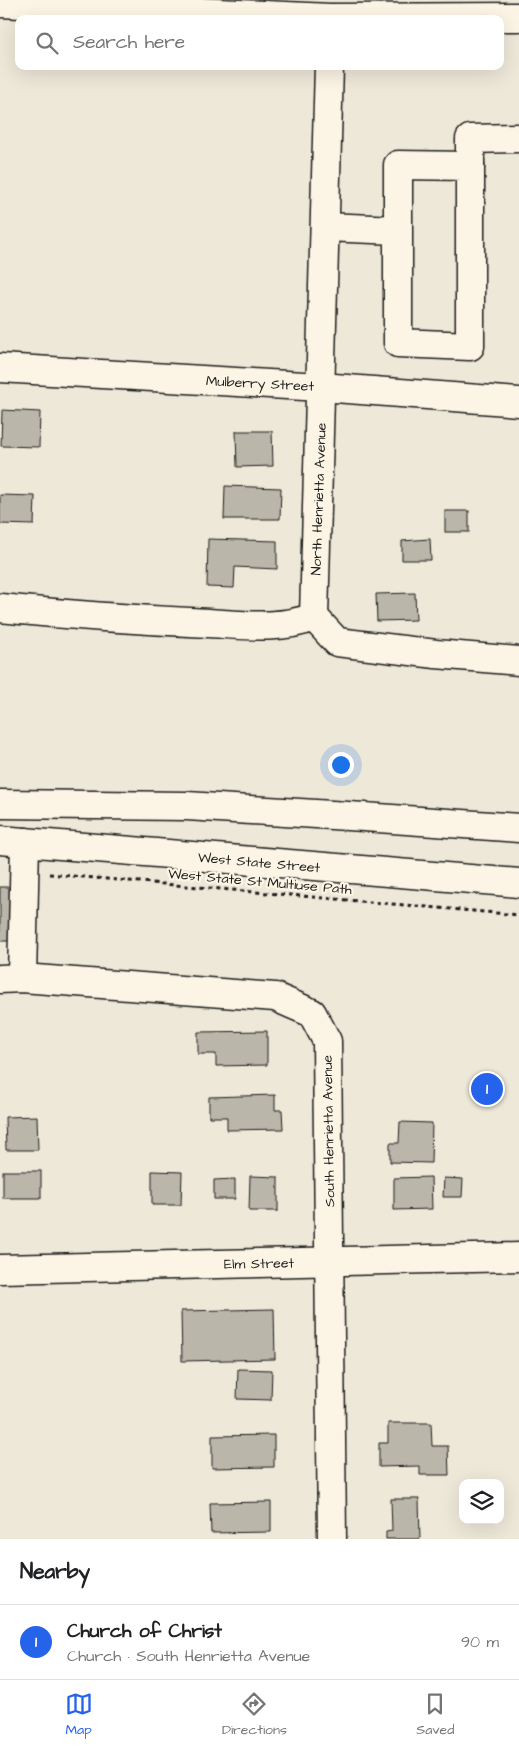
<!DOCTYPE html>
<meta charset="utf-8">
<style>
body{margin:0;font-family:"Architects Daughter",sans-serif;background:#f6f6f6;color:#202124}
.controls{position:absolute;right:15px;bottom:15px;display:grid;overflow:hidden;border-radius:10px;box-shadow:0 5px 20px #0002}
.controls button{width:45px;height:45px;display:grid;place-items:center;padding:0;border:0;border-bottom:1px solid #e0e0e0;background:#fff;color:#202124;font:25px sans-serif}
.you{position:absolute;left:340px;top:764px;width:18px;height:18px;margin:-12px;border:4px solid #fff;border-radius:50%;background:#1a73e8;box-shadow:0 0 0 8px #1a73e833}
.badge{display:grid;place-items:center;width:32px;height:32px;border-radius:50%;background:#2563eb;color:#fff;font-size:16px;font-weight:700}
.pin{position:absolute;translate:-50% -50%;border:2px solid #fff;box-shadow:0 1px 5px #0006}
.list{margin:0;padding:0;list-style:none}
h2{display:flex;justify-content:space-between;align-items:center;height:65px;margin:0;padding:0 20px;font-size:21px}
h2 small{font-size:16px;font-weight:400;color:#757577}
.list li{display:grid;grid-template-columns:32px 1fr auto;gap:15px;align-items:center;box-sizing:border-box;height:75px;padding:0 20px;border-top:1px solid #e0e0e0}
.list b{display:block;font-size:19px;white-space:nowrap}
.list p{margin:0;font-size:16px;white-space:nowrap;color:#757577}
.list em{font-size:16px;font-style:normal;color:#757577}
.icon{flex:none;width:28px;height:28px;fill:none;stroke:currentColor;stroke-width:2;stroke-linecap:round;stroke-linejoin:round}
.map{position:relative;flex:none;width:519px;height:1539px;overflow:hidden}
.search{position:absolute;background:#fff;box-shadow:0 5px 20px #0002;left:15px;right:15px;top:15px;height:55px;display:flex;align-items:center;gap:12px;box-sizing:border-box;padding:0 18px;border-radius:10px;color:#757577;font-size:19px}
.sheet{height:140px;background:#fff}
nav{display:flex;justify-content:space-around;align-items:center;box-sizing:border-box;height:70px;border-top:1px solid #e0e0e0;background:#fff;font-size:14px;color:#757577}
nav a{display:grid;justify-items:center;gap:2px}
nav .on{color:#2563eb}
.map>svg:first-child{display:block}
.building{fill:#bab6aa;stroke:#1c1c1c}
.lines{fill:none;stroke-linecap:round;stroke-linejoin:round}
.minor-casing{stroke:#1c1c1c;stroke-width:31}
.major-casing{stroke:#1c1c1c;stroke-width:31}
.path{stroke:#1c1c1c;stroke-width:3;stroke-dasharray:4 4;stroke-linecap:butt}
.minor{stroke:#fcf5e5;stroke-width:28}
.major{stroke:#fcf5e5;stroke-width:28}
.labels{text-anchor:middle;stroke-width:4.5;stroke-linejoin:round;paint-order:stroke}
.street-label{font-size:14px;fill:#1c1c1c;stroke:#fcf5e5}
</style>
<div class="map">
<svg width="519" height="1539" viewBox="0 0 519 1539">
<rect width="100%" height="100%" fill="#eee8d9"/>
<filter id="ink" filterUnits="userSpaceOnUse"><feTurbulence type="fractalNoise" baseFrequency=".02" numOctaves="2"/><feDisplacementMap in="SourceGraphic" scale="10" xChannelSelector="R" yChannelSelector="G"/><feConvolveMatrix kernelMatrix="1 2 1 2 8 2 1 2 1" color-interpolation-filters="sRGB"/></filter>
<g filter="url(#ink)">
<g class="building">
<path d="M2,410L40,412L39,447L1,446Z"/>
<path d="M236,431H272L273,466L237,467Z"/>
<path d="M225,486L281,488L280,519H224Z"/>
<path d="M0,495L35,496L34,525L0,524Z"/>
<rect x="445" y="511" width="24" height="21"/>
<path d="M208,539L277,541V569L235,567L234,588L207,587Z"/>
<path d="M430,539L431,560H402V541Z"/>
<path d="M415,593L416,620L377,621L376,594Z"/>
<path d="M0,887H13L14,941H0Z"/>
<path d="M267,1031V1065L216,1066V1054H198V1032Z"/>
<path d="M275,1095V1110H282L283,1129L227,1130V1117H209V1097Z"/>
<path d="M37,1116L38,1150H6L5,1117Z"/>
<path d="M400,1122L432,1123L431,1163L390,1162V1143H399Z"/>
<rect x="3" y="1171" width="38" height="27"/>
<path d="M152,1171L182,1172L181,1205H152Z"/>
<path d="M250,1176L278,1177V1211H249Z"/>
<path d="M431,1177L432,1209L394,1210V1178Z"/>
<path d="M444,1178L463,1179L462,1197H443Z"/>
<path d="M235,1179V1199H214V1180Z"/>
<path d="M274,1309L275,1359L182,1361L181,1311Z"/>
<path d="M238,1369L272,1370L271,1400L237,1399Z"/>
<path d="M388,1423H431L432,1446H448L449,1475H420V1466L379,1467V1443H388Z"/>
<path d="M274,1435V1467L212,1468V1436Z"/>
<path d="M391,1499H419L420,1539H386V1532L392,1531Z"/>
<path d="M271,1502V1532L211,1533L210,1503Z"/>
</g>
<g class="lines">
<g class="minor-casing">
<g id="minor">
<path d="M0,3L330,18L519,17"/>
<path d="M470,166V139L519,138"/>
<path d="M325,227L398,230V165L470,166V346L398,343V230"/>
<path d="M0,368L321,387L519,402"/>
<path d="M0,608C69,615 139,620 209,623C243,625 281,630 314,617L329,66"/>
<path d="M314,617L337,642L436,654L519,661"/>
<path d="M22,978L25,842"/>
<path d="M0,979L22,978L275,997L312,1013L327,1041L332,1539"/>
<path d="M0,1269L519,1257"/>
</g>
</g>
<g class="major-casing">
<g id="major">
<path d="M0,804L187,806L364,817L519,828"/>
<path d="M0,840L519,883"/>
</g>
</g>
<path class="path" d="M49,874L519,915"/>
<use href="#minor" class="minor"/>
<use href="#major" class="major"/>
</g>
</g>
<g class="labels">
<g class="street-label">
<text transform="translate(260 383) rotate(3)" y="5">Mulberry Street</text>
<text transform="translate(318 499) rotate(-88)" y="5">North Henrietta Avenue</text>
<text transform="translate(259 862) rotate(5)" y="5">West State Street</text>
<text transform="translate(260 881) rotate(5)" y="5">West State St Multiuse Path</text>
<text transform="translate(328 1131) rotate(-91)" y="5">South Henrietta Avenue</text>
<text transform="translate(259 1263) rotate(-1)" y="5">Elm Street</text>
</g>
</g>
</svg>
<div class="controls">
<button><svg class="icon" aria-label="layers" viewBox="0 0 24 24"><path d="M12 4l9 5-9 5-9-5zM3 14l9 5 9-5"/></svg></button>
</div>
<div class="you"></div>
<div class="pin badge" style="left:487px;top:1089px">1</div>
<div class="search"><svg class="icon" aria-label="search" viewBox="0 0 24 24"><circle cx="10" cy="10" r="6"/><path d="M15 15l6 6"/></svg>Search here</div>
</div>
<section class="sheet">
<h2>Nearby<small></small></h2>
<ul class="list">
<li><span class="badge">1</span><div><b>Church of Christ</b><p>Church · South Henrietta Avenue</p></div><em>90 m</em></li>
</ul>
</section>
<nav>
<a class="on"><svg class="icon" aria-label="map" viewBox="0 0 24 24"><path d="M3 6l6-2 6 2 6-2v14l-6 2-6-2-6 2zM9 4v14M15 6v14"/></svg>Map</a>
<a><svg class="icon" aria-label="directions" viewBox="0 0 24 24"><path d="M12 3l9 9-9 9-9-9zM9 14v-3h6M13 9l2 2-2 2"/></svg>Directions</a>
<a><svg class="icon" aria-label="saved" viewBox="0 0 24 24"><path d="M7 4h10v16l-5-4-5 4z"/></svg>Saved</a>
</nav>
